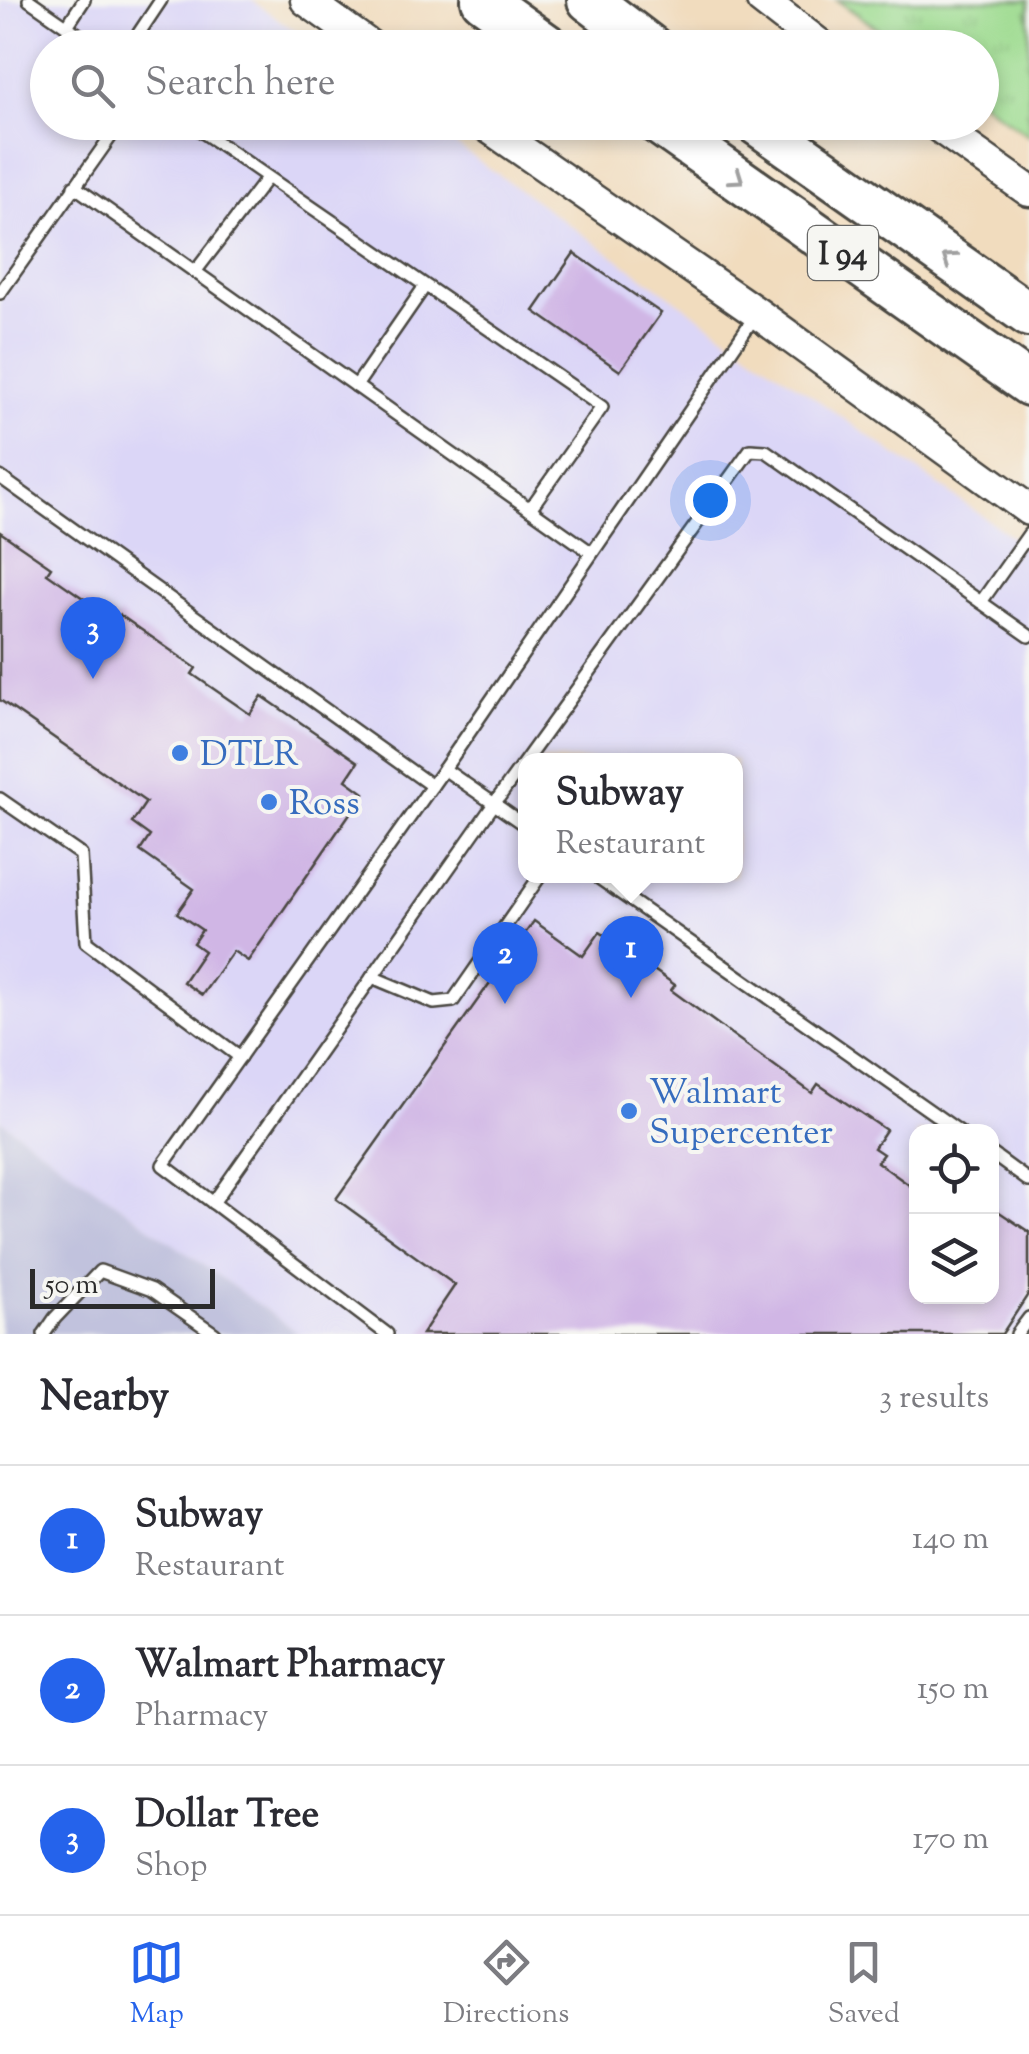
<!DOCTYPE html>
<style>
body{margin:0;font-family:"Sorts Mill Goudy",serif;background:#f7f7f7;color:#2b2b33}
.controls{position:absolute;right:30px;bottom:30px;display:grid;overflow:hidden;border-radius:20px;box-shadow:0 5px 15px #0003}
.controls button{width:90px;height:90px;display:grid;place-items:center;padding:0;border:0;border-bottom:2px solid #e1e1e2;background:#fff;color:#2b2b33;font:50px sans-serif}
.scale{position:absolute;left:30px;bottom:25px;width:185px;box-sizing:border-box;padding-left:10px;border:5px solid #2b2b2b;border-top:0;font-size:28px;line-height:35px;white-space:nowrap;color:#2b2b2b;-webkit-text-stroke:8px #f6f6f2;paint-order:stroke}
.you{position:absolute;left:710px;top:500px;width:35px;height:35px;margin:-25px;border:8px solid #fff;border-radius:50%;background:#1a73e8;box-shadow:0 0 0 15px #1a73e833}
.badge{display:grid;place-items:center;width:65px;height:65px;border-radius:50%;background:#2563eb;color:#fff;font-size:32px;font-weight:700}
.pin{position:absolute;translate:-50% -82px;filter:drop-shadow(0 2px 5px #0008)}
.pin::after{content:'';position:absolute;top:52px;width:35px;height:30px;background:inherit;clip-path:polygon(0 0,100% 0,50% 100%)}
.popup{position:absolute;left:518px;top:753px;width:225px;height:130px;box-sizing:border-box;display:grid;place-content:center;border-radius:20px;background:#fff;filter:drop-shadow(0 2px 8px #0005);font-size:32px;white-space:nowrap;color:#7c7c81}
.popup b{font-size:38px;color:#2b2b33}
.popup::after{content:'';position:absolute;left:50%;top:100%;margin-left:-20px;border:20px solid transparent;border-top-color:#fff}
.list{margin:0;padding:0;list-style:none}
h2{display:flex;justify-content:space-between;align-items:center;height:130px;margin:0;padding:0 40px;font-size:42px}
h2 small{font-size:32px;font-weight:400;color:#7c7c81}
.list li{display:grid;grid-template-columns:65px 1fr auto;gap:30px;align-items:center;box-sizing:border-box;height:150px;padding:0 40px;border-top:2px solid #e1e1e2}
.list b{display:block;font-size:38px;white-space:nowrap}
.list p{margin:0;font-size:32px;white-space:nowrap;color:#7c7c81}
.list em{font-size:32px;font-style:normal;color:#7c7c81}
.icon{flex:none;width:55px;height:55px;fill:none;stroke:currentColor;stroke-width:2;stroke-linecap:round;stroke-linejoin:round}
.map{position:relative;flex:none;width:1029px;height:1334px;overflow:hidden}
.search{position:absolute;background:#fff;box-shadow:0 5px 15px #0003;left:30px;right:30px;top:30px;height:110px;display:flex;align-items:center;gap:25px;box-sizing:border-box;padding:0 35px;border-radius:55px;color:#7c7c81;font-size:38px}
.sheet{height:580px;background:#fff}
nav{display:flex;justify-content:space-around;align-items:center;box-sizing:border-box;height:140px;border-top:2px solid #e1e1e2;background:#fff;font-size:28px;color:#7c7c81}
nav a{display:grid;justify-items:center;gap:5px}
nav .on{color:#2563eb}
.map>svg:first-child{display:block}
.built{fill:#dbd6f7;fill-rule:evenodd}
.industrial{fill:#c1c2dd}
.grass{fill:url(#grass-tufts);stroke:#64835e;stroke-width:2.5}
.building{fill:#d0b6e5}
.lines{fill:none;stroke-linecap:round;stroke-linejoin:round}
.service-casing{stroke:#494641;stroke-width:16}
.tertiary-casing{stroke:#494641;stroke-width:35}
.motorway-casing{stroke:#494641;stroke-width:48}
.service{stroke:#fff;stroke-width:11}
.tertiary{stroke:#fff;stroke-width:30}
.motorway{stroke:#fff;stroke-width:42}
.oneway{stroke:#a0a0a0}
.shop-dot{fill:#3f7fe0;stroke:#f6f6f2;stroke-width:4}
.labels{text-anchor:middle;stroke-width:8;stroke-linejoin:round;paint-order:stroke}
.shield{fill:#f6f6f2;stroke:#686867;stroke-width:2.5}
.shield-label{font-size:32px;font-weight:bold;fill:#2b2b2b}
.shop-label{font-size:35px;fill:#366cbe;stroke:#f6f6f2;text-anchor:start}
</style>
<div class="map">
<svg width="1029" height="1334" viewBox="0 0 1029 1334">
<defs>
<pattern id="grass-tufts" width="24" height="20" patternUnits="userSpaceOnUse" patternTransform="scale(2.5)"><rect width="24" height="20" fill="#9edb90"/><path d="M3 7l-1-3M5 7V3M7 7l1-3M15 17l-1-3M17 17v-4M19 17l1-3" fill="none" stroke="#88bc7c"/></pattern>
</defs>
<rect width="100%" height="100%" fill="#f6f6f2"/>
<filter id="ink" filterUnits="userSpaceOnUse"><feTurbulence type="fractalNoise" baseFrequency=".01" numOctaves="2"/><feDisplacementMap in="SourceGraphic" scale="20" xChannelSelector="R" yChannelSelector="G"/><feConvolveMatrix kernelMatrix="1 2 1 2 8 2 1 2 1" color-interpolation-filters="sRGB"/></filter>
<filter id="wash" filterUnits="userSpaceOnUse"><feTurbulence type="fractalNoise" baseFrequency=".0048" numOctaves="4" result="noise"/><feDisplacementMap in="SourceGraphic" scale="40" xChannelSelector="R" yChannelSelector="G"/><feGaussianBlur stdDeviation="2.25" result="paint"/><feColorMatrix in="noise" values="0 0 0 0 0 0 0 0 0 0 0 0 0 0 0 0 0 1.4 0 .05"/><feComposite in="paint" operator="in"/></filter>
<g filter="url(#wash)">
<rect width="100%" height="100%" fill="#f1dcbe"/>
<path class="built" d="M0,0H251L318,47L48,48V122L425,123L1029,549V1334H299L0,1120ZM526,760H736V876H526ZM916,1132H992V1296H916Z"/>
<path class="industrial" d="M0,1120L299,1334H0Z"/>
<path class="grass" d="M837,0H1029V136L982,102V48L904,47Z"/>
<g id="blocks">
<g class="building">
<path d="M574,253L661,313L620,371L534,311Z"/>
<path d="M0,532L51,567L47,573L116,621L120,615L196,668L192,674L250,714L262,696L358,762L346,780L364,793L248,961L233,951L202,995L183,982L204,951L193,943L202,930L177,913L194,889L140,851L150,836L132,823L146,802L0,700Z"/>
<path d="M534,921L583,956L600,932L675,985L671,990L812,1093L818,1084L886,1130L874,1148L883,1154L877,1162L916,1190V1296H992V1207L1029,1232V1293L1002,1334H422L455,1285L336,1199Z"/>
</g>
</g>
</g>
<g filter="url(#ink)">
<use href="#blocks" fill-opacity="0" stroke="#494641" stroke-width="2.5"/>
<g class="lines">
<g class="service-casing">
<g id="service">
<path d="M29,0L98,48"/>
<path d="M67,26L84,0"/>
<path d="M129,48L161,0"/>
<path d="M188,122L602,407L530,509"/>
<path d="M74,186L592,553"/>
<path d="M195,272L267,178"/>
<path d="M0,293L121,122"/>
<path d="M356,386L425,286"/>
<path d="M0,477L432,786"/>
<path d="M981,602L1029,534"/>
<path d="M444,769L526,826"/>
<path d="M0,799L81,855L86,942L240,1057"/>
<path d="M596,876L960,1132"/>
<path d="M372,977L434,1003L453,1001L540,876"/>
<path d="M992,1154L1029,1181"/>
<path d="M213,1203L494,804L750,450L766,451L1029,636"/>
<path d="M44,1334L55,1318L100,1271L152,1290L215,1334"/>
<path d="M387,1334L163,1165L444,769L755,316"/>
<path d="M1017,1334L1029,1318"/>
</g>
</g>
<g class="tertiary-casing">
<g id="tertiary">
<path d="M306,0L373,48"/>
<path d="M762,0L824,48"/>
<path d="M481,122L757,313L1029,510"/>
<path d="M932,122L1029,191"/>
</g>
</g>
<g class="motorway-casing">
<g id="motorway">
<path d="M483,0L550,48"/>
<path d="M589,0L652,48"/>
<path d="M657,122L1029,384"/>
<path d="M755,122L1029,315"/>
</g>
</g>
<use href="#service" class="service"/>
<use href="#tertiary" class="tertiary"/>
<use href="#motorway" class="motorway"/>
</g>
<defs><path id="oneway-chevron" d="M-2-3.5L2.5 0L-2 3.5" fill="none" stroke-width="1.6" stroke-linecap="round" stroke-linejoin="round" transform="scale(2.5)"/></defs>
<g class="oneway">
<use href="#oneway-chevron" transform="translate(737 178) rotate(35)"/>
<use href="#oneway-chevron" transform="translate(949 259) rotate(-145)"/>
</g>
</g>
<g class="shop-dot">
<circle cx="180" cy="753" r="10"/>
<circle cx="269" cy="802" r="10"/>
<circle cx="629" cy="1111" r="10"/>
</g>
<g class="labels">
<rect class="shield" x="808" y="226" width="70" height="54" rx="8"/>
<g class="shield-label">
<text x="843" y="264">I 94</text>
</g>
<g class="shop-label">
<text x="200" y="765">DTLR</text>
<text x="289" y="814">Ross</text>
<text x="649" y="1103">Walmart<tspan x="649" dy="40">Supercenter</tspan></text>
</g>
</g>
</svg>
<div class="controls">
<button><svg class="icon" aria-label="locate" viewBox="0 0 24 24"><circle cx="12" cy="12" r="6"/><path d="M12 2v4M12 18v4M2 12h4M18 12h4"/></svg></button>
<button><svg class="icon" aria-label="layers" viewBox="0 0 24 24"><path d="M12 4l9 5-9 5-9-5zM3 14l9 5 9-5"/></svg></button>
</div>
<div class="scale">50 m</div>
<div class="you"></div>
<div class="pin badge" style="left:631px;top:998px">1</div>
<div class="popup"><b>Subway</b>Restaurant</div>
<div class="pin badge" style="left:505px;top:1004px">2</div>
<div class="pin badge" style="left:93px;top:679px">3</div>
<div class="search"><svg class="icon" aria-label="search" viewBox="0 0 24 24"><circle cx="10" cy="10" r="6"/><path d="M15 15l6 6"/></svg>Search here</div>
</div>
<section class="sheet">
<h2>Nearby<small>3 results</small></h2>
<ul class="list">
<li><span class="badge">1</span><div><b>Subway</b><p>Restaurant</p></div><em>140 m</em></li>
<li><span class="badge">2</span><div><b>Walmart Pharmacy</b><p>Pharmacy</p></div><em>150 m</em></li>
<li><span class="badge">3</span><div><b>Dollar Tree</b><p>Shop</p></div><em>170 m</em></li>
</ul>
</section>
<nav>
<a class="on"><svg class="icon" aria-label="map" viewBox="0 0 24 24"><path d="M3 6l6-2 6 2 6-2v14l-6 2-6-2-6 2zM9 4v14M15 6v14"/></svg>Map</a>
<a><svg class="icon" aria-label="directions" viewBox="0 0 24 24"><path d="M12 3l9 9-9 9-9-9zM9 14v-3h6M13 9l2 2-2 2"/></svg>Directions</a>
<a><svg class="icon" aria-label="saved" viewBox="0 0 24 24"><path d="M7 4h10v16l-5-4-5 4z"/></svg>Saved</a>
</nav>
